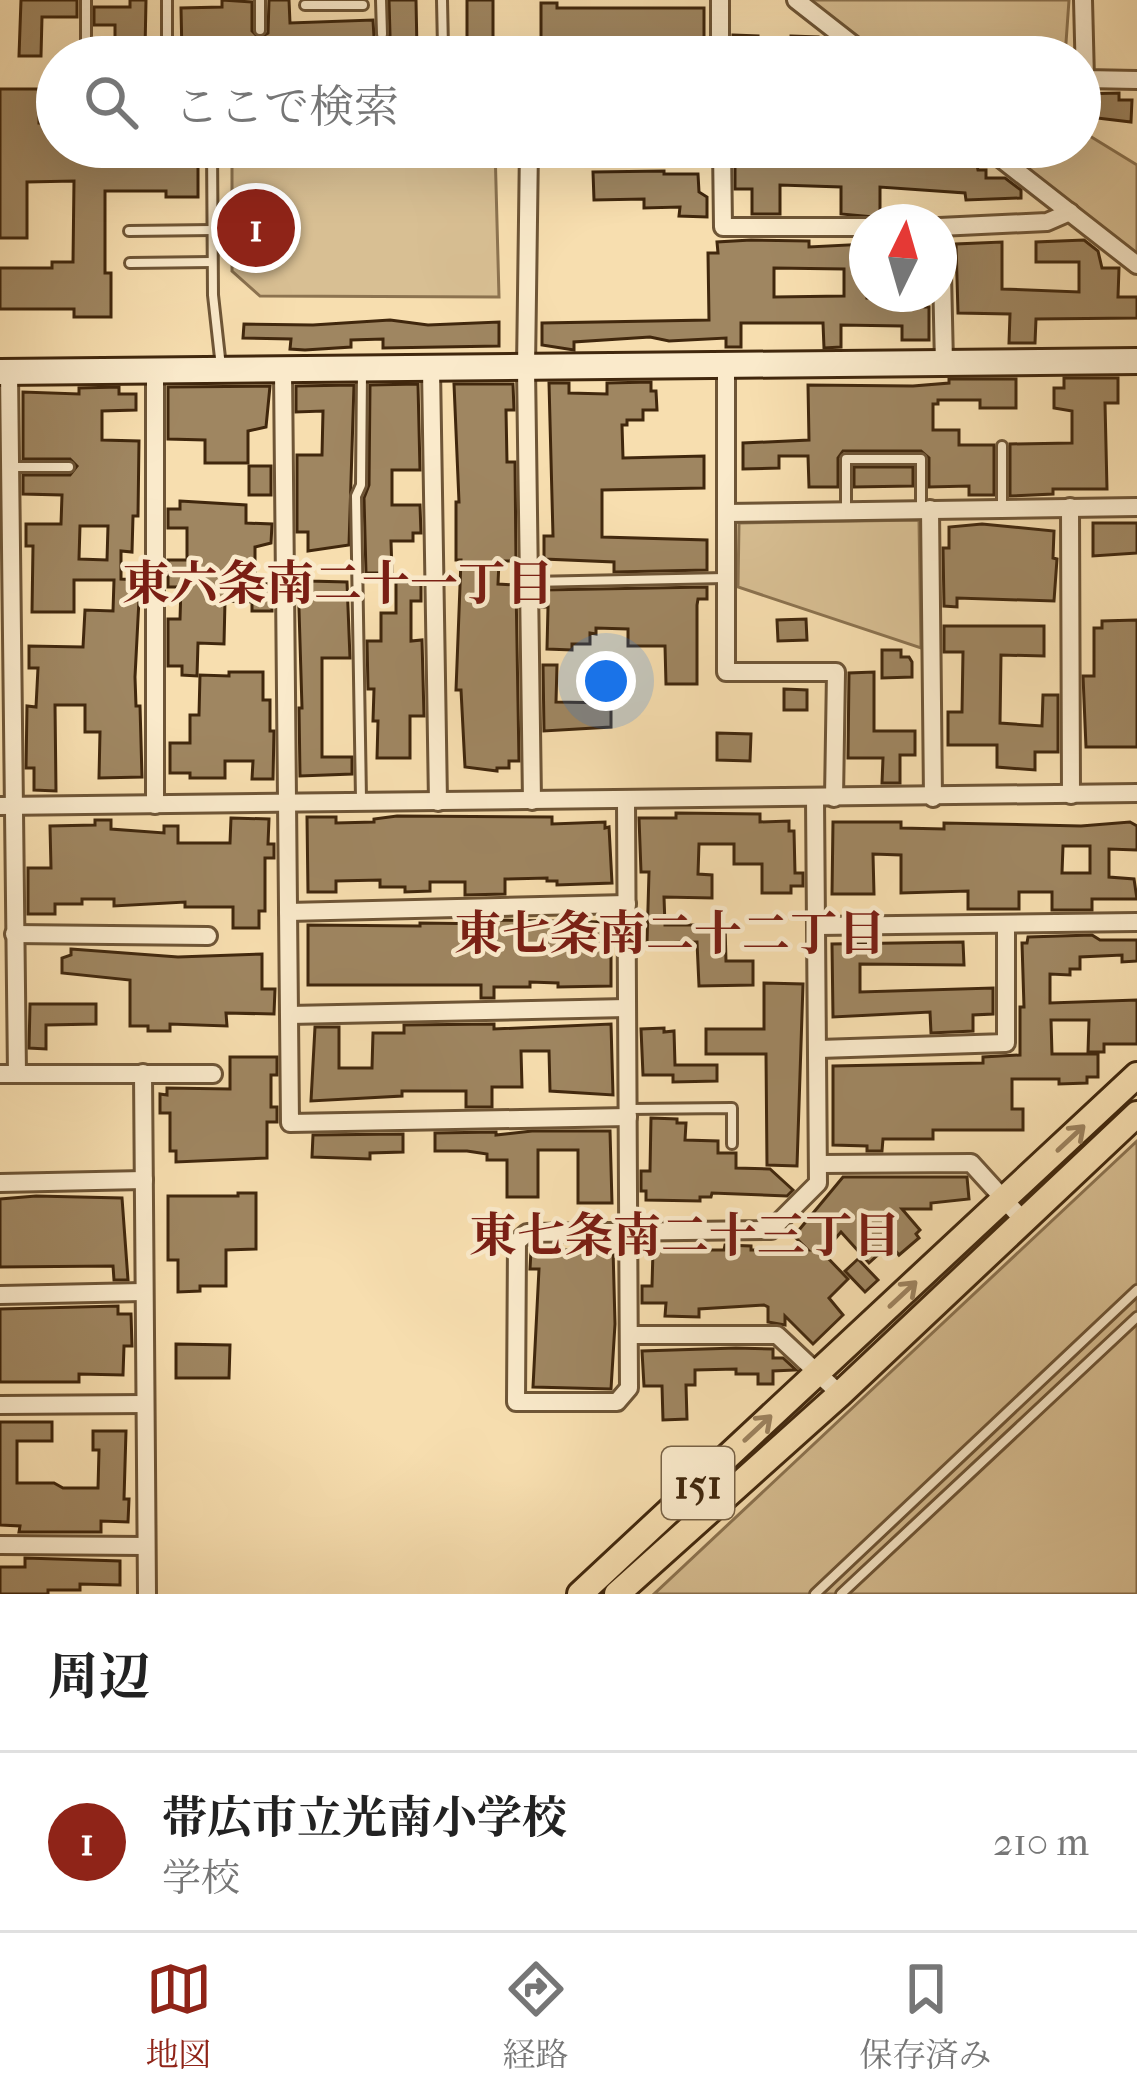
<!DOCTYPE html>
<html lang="ja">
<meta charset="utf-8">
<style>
body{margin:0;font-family:"IM FELL French Canon","Noto Serif JP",serif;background:#f6f6f6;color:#222}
.compass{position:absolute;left:849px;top:204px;width:108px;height:108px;border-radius:50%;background:#fff;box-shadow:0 12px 48px #0002;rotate:5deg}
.you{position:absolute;left:606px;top:681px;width:42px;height:42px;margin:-30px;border:9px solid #fff;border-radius:50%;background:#1a73e8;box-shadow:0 0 0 18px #1a73e833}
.badge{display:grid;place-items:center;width:78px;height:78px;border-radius:50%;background:#8f2418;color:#fff;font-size:39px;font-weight:700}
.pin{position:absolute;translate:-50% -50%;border:6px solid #fff;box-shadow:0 3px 12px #0006}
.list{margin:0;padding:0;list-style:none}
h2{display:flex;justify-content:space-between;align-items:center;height:156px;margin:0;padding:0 48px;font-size:51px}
h2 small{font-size:39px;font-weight:400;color:#767676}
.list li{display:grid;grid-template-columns:78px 1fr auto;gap:36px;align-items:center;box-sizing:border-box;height:180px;padding:0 48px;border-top:3px solid #e0e0e0}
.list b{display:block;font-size:45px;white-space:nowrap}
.list p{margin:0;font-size:39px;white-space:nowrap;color:#767676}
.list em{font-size:39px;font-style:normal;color:#767676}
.icon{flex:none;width:66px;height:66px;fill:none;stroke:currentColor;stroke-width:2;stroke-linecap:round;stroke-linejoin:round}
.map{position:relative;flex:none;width:1137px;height:1594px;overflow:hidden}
.search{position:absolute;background:#fff;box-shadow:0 12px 48px #0002;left:36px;right:36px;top:36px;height:132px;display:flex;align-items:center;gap:30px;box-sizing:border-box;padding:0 42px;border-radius:66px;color:#767676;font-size:45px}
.sheet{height:336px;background:#fff}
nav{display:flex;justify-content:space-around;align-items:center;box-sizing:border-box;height:168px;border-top:3px solid #e0e0e0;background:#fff;font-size:33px;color:#767676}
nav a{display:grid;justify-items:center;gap:6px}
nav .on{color:#8f2418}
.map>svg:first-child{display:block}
.green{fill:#d8bf93;stroke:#8c7350;stroke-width:3}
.building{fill:#9f8661;stroke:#40270d;stroke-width:3;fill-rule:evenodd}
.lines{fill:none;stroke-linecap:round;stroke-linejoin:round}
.lane-casing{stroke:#6e5536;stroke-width:14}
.street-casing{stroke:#6e5536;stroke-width:22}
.secondary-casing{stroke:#40270d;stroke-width:30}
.primary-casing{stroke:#40270d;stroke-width:30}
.lane{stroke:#faeacb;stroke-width:8}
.street{stroke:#faeacb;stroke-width:16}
.secondary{stroke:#faeacb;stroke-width:24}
.primary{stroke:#f7deaf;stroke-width:24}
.oneway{stroke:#9c825e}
.labels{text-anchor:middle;stroke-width:9;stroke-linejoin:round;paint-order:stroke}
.shield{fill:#faeacb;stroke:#786246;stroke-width:3}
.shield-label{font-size:42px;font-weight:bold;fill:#40270d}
.neighbourhood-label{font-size:48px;font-weight:bold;fill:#7a1f14;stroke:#faeacb}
</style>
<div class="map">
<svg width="1137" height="1594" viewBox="0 0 1137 1594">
<rect width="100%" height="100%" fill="#f7deaf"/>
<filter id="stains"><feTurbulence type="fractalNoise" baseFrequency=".00167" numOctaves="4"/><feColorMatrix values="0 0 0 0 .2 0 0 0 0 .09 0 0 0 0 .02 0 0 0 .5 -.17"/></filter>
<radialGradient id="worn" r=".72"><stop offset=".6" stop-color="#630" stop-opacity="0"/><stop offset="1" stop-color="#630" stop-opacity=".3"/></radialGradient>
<g class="green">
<path d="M809,0H1069L1065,57H883Z"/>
<path d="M1080,130L1137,165V254L999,147H1080Z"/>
<path d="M232,147H495L499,297L260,296L232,271Z"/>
<path d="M919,520L921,648L738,587L739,523Z"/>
<path d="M1137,1141V1594H654Z"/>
</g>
<g class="building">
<path d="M21,0H77V17H42L41,56H19Z"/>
<path d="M130,0H146L145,50L115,49V25H94V7H130Z"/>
<path d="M222,0L252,2V31L259,38L268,33L269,0H289L290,23L373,20L374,37L381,42L390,35L389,0H416L417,50L290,53V56L182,55L181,8L222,7Z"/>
<path d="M467,0H493V55L467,56Z"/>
<path d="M541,3H557V8H704V43L541,44Z"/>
<path d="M733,35L758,36L757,57H733Z"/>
<path d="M791,36L818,37L817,57H791Z"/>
<path d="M0,89H39V123H57V147H190V161H198V197H166V191H105V273H111V317H74V309H0V268H52V262H73L74,181L27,182V238H0Z"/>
<path d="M1119,93V100H1132L1131,122L1080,116V94Z"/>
<path d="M748,147H766V164L802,166L899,164V147L974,150L978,170H986V178H1005L1021,190V198L966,200L965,193L880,187V217H874L841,214V187L780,185V214H752V189H735V163H748Z"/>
<path d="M664,171V174H698L699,192L707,197V217L679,216L680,207L644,208V199L594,200L593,172Z"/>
<path d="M751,240L809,241V247L867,244V298L925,299V307H929V340H902V326L841,325V347L824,348L823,323H741V347H726V338L669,341L650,337L574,342V350L542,345V323L709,320L708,253H718L717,242ZM774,268L844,269V296L774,297Z"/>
<path d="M1084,240L1098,251L1102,268H1119L1118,297H1137V318L1036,319L1035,343H1009L1010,314L958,313L956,244L1002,242V289L1079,292V262H1036V242Z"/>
<path d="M390,320L428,325L499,322V346L383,348V339L351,340V347L305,350L290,349L291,339L243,338L244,324L313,325Z"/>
<path d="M1064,378H1118V403H1105L1107,489H1053V494L1010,496V444L1072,443V411L1054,408V388H1064Z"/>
<path d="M949,379H1016V408H980V400H938V404H933V430H959V445H994V495H969V486L929,487V458L921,451H843L838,458V487H809L808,456H779V468L743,469V443L809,440L808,385L913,386L949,383Z"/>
<path d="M651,382V391H656L657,410H643V420H627V425H622L623,458L704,456V488L602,490V537L707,540V570L614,572V562L544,559V536H553L549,383H569V393L607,394V383Z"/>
<path d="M418,384L420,470H392V505H420L421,533H413V541H391L392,573H366L364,498L369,485L370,385Z"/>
<path d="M454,384H513L514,410H506L507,462H515L516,561H499L498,584L516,585L519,761H509V768H497V771L465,767L461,690H456L461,560H456V502H459Z"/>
<path d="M354,385L349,545L308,551V532H297V455H322L323,411L296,412V386Z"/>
<path d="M270,386L266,427L248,431V463H205V440L168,439V387Z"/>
<path d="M119,387V394H136V410L102,411V440L139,441L138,516H133L132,552L121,551V579L140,580L135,677L136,706H140L142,777L99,778L100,732H85V705H55L56,791L34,790V768H26L27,706L36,707L38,668H29V646L83,647L85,610L113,611L114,580H74V612H32L33,546H26V524H61L62,495L23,494V475H70L77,466L70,459H23V392L79,394V388ZM80,526H108L107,560L79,559Z"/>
<rect x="249" y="466" width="22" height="29"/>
<path d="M854,467H913V486L854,487Z"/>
<path d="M180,501L246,505V523L272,524L271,543L255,547V583L272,584V611H252V602L225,601L224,644L198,643L197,676L182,675V666H168V619H180L181,587H168V560H187V528H168V509H180Z"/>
<path d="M1093,523H1137V553L1093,556Z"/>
<path d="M982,524L1054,531L1053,558L1057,559L1054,601L957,598V607L944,606L943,548H949V527Z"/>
<path d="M298,577H309V581L347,582L350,658H322V757H352V774L300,776L299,708H302Z"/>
<path d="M396,582H421V601H411V641L422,640L424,716H410V758H377L378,721H373L374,689H368L367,641H381V613H396Z"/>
<path d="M707,587V599H698L697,605V684H666L665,646H628V629L596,628V634L590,633V644H572V650L547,649L548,607H542V590Z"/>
<path d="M806,619L807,640L778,641L777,620Z"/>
<path d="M1137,620V747H1086L1083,676H1094V628H1102V621Z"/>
<path d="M944,626H1044V656L1001,655L1000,723L1042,726L1043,695H1058V752H1035V770L997,767V745H948V712H962L963,652H944Z"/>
<path d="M882,650H901V657H909L912,662V677L882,678Z"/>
<path d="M543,665H557L556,702L611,703V727L544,731Z"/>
<path d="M229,672H263V700H270V731H274L273,779H252L253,761H225V778H190V773H170V743H190V715H199L200,675L229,676Z"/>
<path d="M874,672V731H915V755H900V783H882L883,758H848L849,673Z"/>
<path d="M784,689L807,690V710H784Z"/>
<path d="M717,733L751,734L750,761L717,760Z"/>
<path d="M676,813L760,814V822L789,821V831H794L795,873H803V886H791V893H762V864H734V844H699L698,874L712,875V898L664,897L665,925H725L726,961H753V985L699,986L697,942L647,943L649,872H641L639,818H676Z"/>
<path d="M397,816L552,817V824L605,822V828L609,827L612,883L557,885V881H547V878L505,879V894L465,895V882H430V891L405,892V887H380V880L336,881V892H308L307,817H336V823L374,822V819Z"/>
<path d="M231,818L269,819L268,844H274V858H265V911H259V928H233V907H185V902L114,906V899H82V904H55V914H28V868H51L50,826L95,825V820H111V829L164,833V826H178V843H230Z"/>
<path d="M833,822H901V828L944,829V823L1081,826L1130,822L1137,826V850L1109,849V877L1134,879L1137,899H1092V910H1052V892H1019V909H968V891L901,893V855L873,854L874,894H832ZM1063,846H1090V873H1062Z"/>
<path d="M495,920L601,922V926H611V986L558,987V983L530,982V987H494V998H481V985H308V925L420,926V923L495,924Z"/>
<path d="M1092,935L1100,940H1137V961L1122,962V955L1080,957V969H1070V975L1050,974V1003L1137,1000V1044H1104V1052H1088L1089,1020H1051L1052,1054H1098V1077H1087V1083L1059,1084V1079H1012V1109H1023V1130H933V1139H883L882,1151H867V1146L833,1145V1066L983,1063V1057L1020,1055V1007H1024L1022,943H1027L1028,937Z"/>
<path d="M963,942L964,965L860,964V992L993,988V1014L973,1015V1031L931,1033L930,1012L833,1017L832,944Z"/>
<path d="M71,949L178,957L262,954V989H275L274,1014L226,1013L227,1026L170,1024V1031H148V1026H130V980L62,973V958L71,955Z"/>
<path d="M764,983L803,984L797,1166L767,1165L766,1054H706V1029H764Z"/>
<path d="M30,1004H96V1024L46,1025V1049L29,1048Z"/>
<path d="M494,1024V1029L611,1024L613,1095L550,1091L549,1051H521L522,1087H492V1107H466V1091H402V1096L311,1101L315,1027H339V1068H372L373,1033H404V1025Z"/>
<path d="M664,1028V1032L674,1031L675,1065H717V1081L673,1082V1075H643L641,1029Z"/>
<path d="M230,1057H277V1075H271V1107H277V1122H267V1158L176,1162V1151H170V1113H160V1094L167,1095V1088L230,1089Z"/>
<path d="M651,1118L677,1119V1123H686L685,1140L718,1141V1153H736V1168L770,1169L793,1190L787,1196L712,1193L711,1197H700V1201L646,1200V1191H641V1171H650Z"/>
<path d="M532,1131H610L612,1203H578V1150H538V1197H507V1160H487V1154L467,1151H435V1133L496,1132V1135Z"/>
<path d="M403,1134V1152L370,1153V1159L312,1157L313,1135Z"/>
<path d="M843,1177H967L969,1199L931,1203V1209H902L920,1230L916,1234L919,1238L899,1255L890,1244L869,1263L841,1232L823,1253L848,1279L829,1298L843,1315L813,1344L785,1316V1325L768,1322V1307L764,1305L699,1309V1317L665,1316L666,1303H642V1286H652L653,1250H724L725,1245L751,1246V1250H808L794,1236Z"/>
<path d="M238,1193H256V1249L226,1250V1286H200V1291L178,1292V1260H168V1196H238Z"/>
<path d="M36,1196L122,1198L128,1280H114L113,1266L0,1267V1199Z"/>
<path d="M573,1245L613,1248L615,1324L611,1389L533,1387L539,1269H530L531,1250H573Z"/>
<path d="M858,1259L878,1280L865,1292L845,1271Z"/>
<path d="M118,1306V1314H131L132,1346H124L123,1375L79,1374V1382H0V1309Z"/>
<path d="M176,1344L230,1345L229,1378H176Z"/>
<path d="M736,1348L773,1349V1358H783L796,1370L773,1371V1384H758V1374H736V1369L695,1370V1385H686L687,1419L663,1420L662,1386H644L642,1351Z"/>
<path d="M0,1422H52V1441H17V1483H54L63,1488H98L99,1450H93V1431H126L124,1499H129L128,1522L101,1521V1532H19L20,1526L0,1525Z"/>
<path d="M25,1558L120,1561V1585L80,1584V1590H48V1594H0V1567H25Z"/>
</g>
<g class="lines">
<g class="lane-casing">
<g id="lane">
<path d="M167,0V55"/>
<path d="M260,0V30"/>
<path d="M381,0L382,34"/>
<path d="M442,0L443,48"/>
<path d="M305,5H363"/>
<path d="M86,43V0"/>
<path d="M47,95H57"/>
<path d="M212,147L213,295L221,367"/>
<path d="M530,156H657"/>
<path d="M129,231L213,230"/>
<path d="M130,263L212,262"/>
<path d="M11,467H69"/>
<path d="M1002,508V446"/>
<path d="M846,509V459H921V509"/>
<path d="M530,582L725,578"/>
<path d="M361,799L356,496L361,485L362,371"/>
<path d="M629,1109L732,1108V1144"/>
<path d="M815,1594L1137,1290"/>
<path d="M841,1594L1137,1317"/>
</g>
</g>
<g class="street-casing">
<g id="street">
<path d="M720,0V57"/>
<path d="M796,0L869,57"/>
<path d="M1083,0L1085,79L1137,80"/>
<path d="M529,147L526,368L532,801"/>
<path d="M722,147L723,227H867"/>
<path d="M986,147L1137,265"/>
<path d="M939,227L1047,222L1070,212"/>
<path d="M941,227L944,364"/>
<path d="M726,366V672H836L834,798"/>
<path d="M431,369L438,802"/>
<path d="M283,370L290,1123L628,1117"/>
<path d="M155,371V805"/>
<path d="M9,372L17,1074"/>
<path d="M1070,507L1071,795"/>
<path d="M930,509L933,798"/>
<path d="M726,513L1137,507"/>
<path d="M626,801L629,1388L617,1402H516L517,1242L527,1233L771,1230L818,1183L815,798"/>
<path d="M0,806L1137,793"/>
<path d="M288,912L627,904"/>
<path d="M817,926L1137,922"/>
<path d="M14,934L208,936"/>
<path d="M289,1015L627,1008"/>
<path d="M819,1049L1006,1043V924"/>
<path d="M143,1073L147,1594"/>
<path d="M0,1074H213"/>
<path d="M820,1164L971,1163L1023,1220"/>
<path d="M0,1183L144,1180"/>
<path d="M0,1295L143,1292"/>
<path d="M629,1335H777L840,1394"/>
<path d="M0,1405L145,1404"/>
<path d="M0,1545L146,1546"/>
</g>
</g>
<g class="secondary-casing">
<path id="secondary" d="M0,372L1137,361"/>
</g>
<g class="primary-casing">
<g id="primary">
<path d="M580,1594L1137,1075"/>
<path d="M617,1594L840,1394L1137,1114"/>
</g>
</g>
<use href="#lane" class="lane"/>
<use href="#street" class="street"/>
<use href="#secondary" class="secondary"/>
<use href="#primary" class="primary"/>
</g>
<defs><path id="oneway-shaft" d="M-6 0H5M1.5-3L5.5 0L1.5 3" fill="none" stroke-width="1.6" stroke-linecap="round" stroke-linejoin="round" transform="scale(3)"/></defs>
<g class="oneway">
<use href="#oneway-shaft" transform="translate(1071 1138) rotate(-43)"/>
<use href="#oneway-shaft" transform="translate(903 1294) rotate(-43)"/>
<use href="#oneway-shaft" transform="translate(758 1428) rotate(-43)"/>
</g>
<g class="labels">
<rect class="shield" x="662" y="1447" width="72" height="72" rx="9"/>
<g class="shield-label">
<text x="698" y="1498">151</text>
</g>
<g class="neighbourhood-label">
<text x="338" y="600">東六条南二十一丁目</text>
<text x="670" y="950">東七条南二十二丁目</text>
<text x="685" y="1252">東七条南二十三丁目</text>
</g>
</g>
<rect width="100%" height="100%" filter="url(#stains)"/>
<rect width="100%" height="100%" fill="url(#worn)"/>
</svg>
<svg class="compass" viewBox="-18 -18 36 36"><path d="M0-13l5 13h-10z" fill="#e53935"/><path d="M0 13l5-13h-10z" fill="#767676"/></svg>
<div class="you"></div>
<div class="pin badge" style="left:256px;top:228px">1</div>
<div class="search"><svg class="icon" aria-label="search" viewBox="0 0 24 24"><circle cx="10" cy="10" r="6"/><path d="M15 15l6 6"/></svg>ここで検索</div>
</div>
<section class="sheet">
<h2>周辺<small></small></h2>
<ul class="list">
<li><span class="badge">1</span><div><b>帯広市立光南小学校</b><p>学校</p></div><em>210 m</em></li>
</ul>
</section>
<nav>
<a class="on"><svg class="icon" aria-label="map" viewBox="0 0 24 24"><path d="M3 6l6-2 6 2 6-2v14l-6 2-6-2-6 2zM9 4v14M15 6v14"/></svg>地図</a>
<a><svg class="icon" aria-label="directions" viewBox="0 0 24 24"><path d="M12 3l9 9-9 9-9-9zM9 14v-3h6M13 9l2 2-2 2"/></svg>経路</a>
<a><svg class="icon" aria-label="saved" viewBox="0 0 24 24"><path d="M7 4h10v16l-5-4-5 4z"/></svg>保存済み</a>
</nav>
